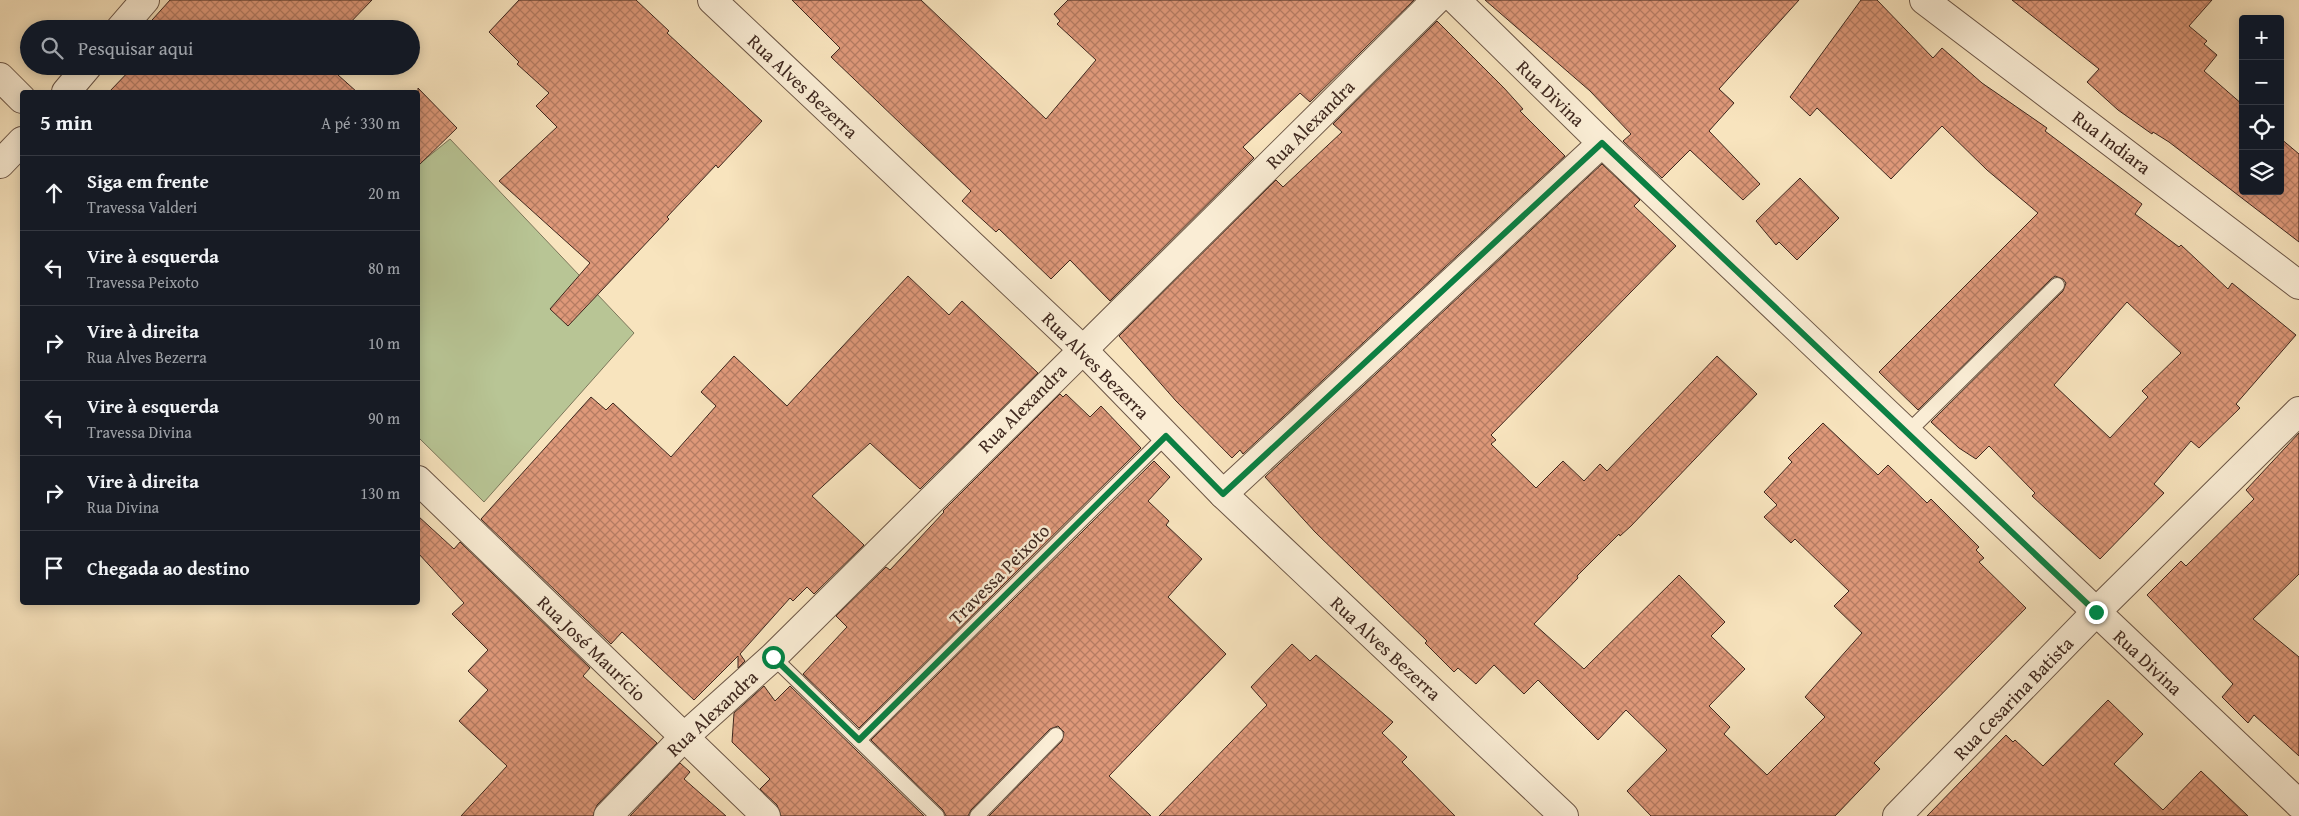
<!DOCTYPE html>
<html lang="pt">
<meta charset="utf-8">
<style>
body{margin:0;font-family:"Gentium Book Plus",serif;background:#20242c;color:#f1f3f6}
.controls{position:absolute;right:15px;top:15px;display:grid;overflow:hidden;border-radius:5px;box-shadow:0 2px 12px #0003}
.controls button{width:45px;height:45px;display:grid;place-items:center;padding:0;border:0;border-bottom:1px solid #363941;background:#171b24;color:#f1f3f6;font:25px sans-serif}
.stop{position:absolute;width:15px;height:15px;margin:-11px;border:4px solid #0b8043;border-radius:50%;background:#fff}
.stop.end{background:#0b8043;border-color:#fff;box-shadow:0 1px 5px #0008}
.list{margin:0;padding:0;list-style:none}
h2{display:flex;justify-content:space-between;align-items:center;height:65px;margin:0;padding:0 20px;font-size:21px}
h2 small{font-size:16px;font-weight:400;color:#9ea1a6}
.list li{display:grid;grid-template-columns:32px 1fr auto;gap:15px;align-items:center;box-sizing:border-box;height:75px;padding:0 20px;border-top:1px solid #363941}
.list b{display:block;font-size:19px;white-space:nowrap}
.list p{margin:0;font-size:16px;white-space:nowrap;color:#9ea1a6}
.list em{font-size:16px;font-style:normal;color:#9ea1a6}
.icon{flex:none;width:28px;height:28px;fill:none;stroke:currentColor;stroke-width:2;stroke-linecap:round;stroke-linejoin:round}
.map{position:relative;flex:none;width:2299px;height:816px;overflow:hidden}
.search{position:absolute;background:#171b24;box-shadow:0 2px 12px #0003;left:20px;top:20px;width:400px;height:55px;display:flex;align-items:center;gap:12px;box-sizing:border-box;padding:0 18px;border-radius:28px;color:#9ea1a6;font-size:19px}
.panel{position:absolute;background:#171b24;box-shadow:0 2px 12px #0003;left:20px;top:90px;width:400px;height:515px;border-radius:5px}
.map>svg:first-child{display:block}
.pitch{fill:#b8c595;stroke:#7b765a}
.building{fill:url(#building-cross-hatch);stroke:#3e271e;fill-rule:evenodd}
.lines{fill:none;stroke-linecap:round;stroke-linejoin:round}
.lane-casing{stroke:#6c5646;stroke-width:16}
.street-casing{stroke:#6c5646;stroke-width:30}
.lane{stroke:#faedd5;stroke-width:14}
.street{stroke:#faedd5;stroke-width:28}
.route{stroke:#0b8043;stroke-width:6}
.labels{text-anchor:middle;stroke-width:5;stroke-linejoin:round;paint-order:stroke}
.street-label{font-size:19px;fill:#3e271e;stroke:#faedd5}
</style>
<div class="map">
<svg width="2299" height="816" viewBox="0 0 2299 816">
<defs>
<pattern id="building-cross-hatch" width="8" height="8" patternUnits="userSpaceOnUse" patternTransform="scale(1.25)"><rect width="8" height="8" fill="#de9879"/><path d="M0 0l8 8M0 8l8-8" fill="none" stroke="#b57c63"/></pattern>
</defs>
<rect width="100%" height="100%" fill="#f8e4be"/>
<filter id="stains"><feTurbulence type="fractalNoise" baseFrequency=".004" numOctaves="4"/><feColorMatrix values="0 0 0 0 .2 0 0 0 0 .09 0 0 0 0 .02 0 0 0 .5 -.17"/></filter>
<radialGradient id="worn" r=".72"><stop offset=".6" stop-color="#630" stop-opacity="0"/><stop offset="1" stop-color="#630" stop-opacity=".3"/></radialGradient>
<path class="pitch" d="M450,139L634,333L484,502L418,437V165Z"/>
<g class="building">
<path d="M170,0H372L344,29H144Z"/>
<path d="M519,0H636L669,31L667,33L762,121L718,168L716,165L667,217L669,219L568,326L550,309L590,263L499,181L557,127L536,106L549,93L517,64L519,62L489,32Z"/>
<path d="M792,0H921L1046,119L1096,60L1057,24L1060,21L1054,14L1068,0H1414L1310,102L1300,93L1243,147L1254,158L1110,301L1070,260L1051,279L999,229L996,232L962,201L971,191L831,57L840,48Z"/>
<path d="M1485,0H1799L1719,89L1734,103L1709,131L1760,184L1743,200L1690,150L1662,178L1623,141L1631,134L1590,91Z"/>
<path d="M1861,0H1877L1933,58L1942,48L1982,83L2047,128L2045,131L2142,204L2135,214L2179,247L2181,245L2228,289L2232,283L2296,335L2236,404L2240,408L2199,448L2191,441L2154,484L2164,493L2100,559L2032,496L2035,493L1989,446L1976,459L1959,448L1931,422L2063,291L2066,283L2063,279L2055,276L2051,279L1918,410L1879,372L2038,213L1987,170L1942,126L1891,179L1817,108L1810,116L1790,97ZM2127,302L2181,353L2142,391L2148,397L2110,438L2054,385Z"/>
<path d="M2012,0H2212L2189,26L2207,41L2204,44L2217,55L2204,71L2243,105V191H2280V138L2299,154V242L2169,142L2153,132L2152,134L2118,110L2087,82L2099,69Z"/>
<path d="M1437,21L1504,88L1523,109L1520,111L1565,156L1243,454L1240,450L1232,458L1176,401L1119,336L1276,180L1283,187L1342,132L1333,124Z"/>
<path d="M134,66H328L357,92H109Z"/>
<path d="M418,88L457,128L418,166Z"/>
<path d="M1602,164L1640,200L1634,206L1676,246L1491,435L1496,440L1491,444L1536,488L1563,461L1584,481L1600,464L1607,471L1717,356L1757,394L1631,526L1620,536L1619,534L1577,576L1578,578L1534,624L1584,669L1679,575L1725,622L1711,636L1745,669L1709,706L1730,727L1724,734L1767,775L1825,717L1805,697L1862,633L1834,606L1849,591L1795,539L1791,543L1764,517L1777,505L1764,492L1792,462L1788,458L1823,423L1878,475L1888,465L1927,503L1931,499L1979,547L1976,550L1984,558L1979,562L2026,608L1874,763L1880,769L1835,816H1651L1627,791L1667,750L1626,710L1598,740L1538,680L1524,694L1494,665L1476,684L1458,668L1454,672L1425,643L1427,641L1315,532L1265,477Z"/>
<path d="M1800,178L1839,218L1797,260L1779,242L1776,245L1756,221Z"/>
<path d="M908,276L949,315L962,301L1038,373L920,489L870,443L812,496L864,545L814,594L807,587L793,601L790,598L740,654L745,661L738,668V656L694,700L622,632L611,644L481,519L591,397L606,410L613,403L671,457L716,406L701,392L734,356L787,406Z"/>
<path d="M1060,394L1063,397L1066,394L1090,417L1101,406L1141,448L859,728L803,674L847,627L836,616L886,567L890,570L944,512L943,511Z"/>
<path d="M2299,433V574L2253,619L2299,657V756L2254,715L2248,723L2222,697L2233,684L2147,595L2181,561L2186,566L2254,499L2246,490Z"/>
<path d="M1154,461L1170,477L1148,501L1169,521L1166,525L1202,559L1168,597L1226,654L1109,776L1151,816H989L1062,741L1064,732L1058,726L1050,729L971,810L968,816H946L943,810L871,740Z"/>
<path d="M418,516L454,549L460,542L590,668L583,676L657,743L597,805L593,816H461L507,766L459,721L488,690L468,671L488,650L452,614L464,603L418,553Z"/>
<path d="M1292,644L1310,661L1316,655L1393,722L1382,733L1407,757L1402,762L1455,816H1159L1267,705L1251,687Z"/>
<path d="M764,686L775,701L790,686L924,816H781L777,805L760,789L770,779L732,742L734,713Z"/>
<path d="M2108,700L2143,734L2114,764L2163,810L2201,771L2248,816H1927L2006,735L2013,742L2015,740L2043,766Z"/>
<path d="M680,763L690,772L684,779L726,816H630Z"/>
</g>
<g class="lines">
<g class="lane-casing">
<g id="lane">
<path d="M1907,433L2057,285"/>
<path d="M773,657L937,816"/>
<path d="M859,740L1166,436"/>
<path d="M977,816L1056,735"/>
</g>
</g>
<g class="street-casing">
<g id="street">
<path d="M712,0L1082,349L1223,494L1564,816"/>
<path d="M1456,0L1602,143L2299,804"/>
<path d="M1924,0L2299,285"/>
<path d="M120,29L145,0"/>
<path d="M0,77L22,99"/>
<path d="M66,92L88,66"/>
<path d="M0,164L22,141"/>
<path d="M418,480L766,816"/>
<path d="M1223,494L1602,143"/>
<path d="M608,816L684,737L773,657L1436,0"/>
<path d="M1897,816L2096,612L2299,411"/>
</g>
</g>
<use href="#lane" class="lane"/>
<use href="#street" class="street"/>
</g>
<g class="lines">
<path class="route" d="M773,657L859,740L1166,436L1223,494L1602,143L2096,612"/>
</g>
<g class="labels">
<g class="street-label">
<text transform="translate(803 86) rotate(43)" y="7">Rua Alves Bezerra</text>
<text transform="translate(1551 93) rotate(44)" y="7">Rua Divina</text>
<text transform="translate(1310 124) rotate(-45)" y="7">Rua Alexandra</text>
<text transform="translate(2112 142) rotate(37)" y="7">Rua Indiara</text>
<text transform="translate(1096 365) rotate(45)" y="7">Rua Alves Bezerra</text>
<text transform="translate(1022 408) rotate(-45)" y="7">Rua Alexandra</text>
<text transform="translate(999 574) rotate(-45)" y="7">Travessa Peixoto</text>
<text transform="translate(592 648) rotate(44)" y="7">Rua José Maurício</text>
<text transform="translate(1386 648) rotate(43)" y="7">Rua Alves Bezerra</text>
<text transform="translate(2148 662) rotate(43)" y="7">Rua Divina</text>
<text transform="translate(2013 698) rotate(-46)" y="7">Rua Cesarina Batista</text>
<text transform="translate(712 713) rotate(-43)" y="7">Rua Alexandra</text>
</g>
</g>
<rect width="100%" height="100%" filter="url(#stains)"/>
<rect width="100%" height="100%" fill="url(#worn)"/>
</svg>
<div class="controls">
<button>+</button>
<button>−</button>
<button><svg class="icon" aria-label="locate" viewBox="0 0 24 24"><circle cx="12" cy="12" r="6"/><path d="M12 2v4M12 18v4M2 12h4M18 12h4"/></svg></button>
<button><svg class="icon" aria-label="layers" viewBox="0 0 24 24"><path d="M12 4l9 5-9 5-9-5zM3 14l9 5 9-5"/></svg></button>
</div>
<div class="stop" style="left:773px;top:657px"></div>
<div class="stop end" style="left:2096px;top:612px"></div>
<div class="search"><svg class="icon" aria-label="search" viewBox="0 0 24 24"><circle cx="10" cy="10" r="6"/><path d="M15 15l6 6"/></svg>Pesquisar aqui</div>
<section class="panel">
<h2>5 min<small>A pé · 330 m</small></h2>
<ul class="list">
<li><svg class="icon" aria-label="ahead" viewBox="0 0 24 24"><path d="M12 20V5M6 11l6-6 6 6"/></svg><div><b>Siga em frente</b><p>Travessa Valderi</p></div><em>20 m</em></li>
<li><svg class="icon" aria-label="left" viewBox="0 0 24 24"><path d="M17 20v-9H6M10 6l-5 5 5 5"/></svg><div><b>Vire à esquerda</b><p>Travessa Peixoto</p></div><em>80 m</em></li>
<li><svg class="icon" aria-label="right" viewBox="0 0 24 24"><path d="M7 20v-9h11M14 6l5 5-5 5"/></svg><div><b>Vire à direita</b><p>Rua Alves Bezerra</p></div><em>10 m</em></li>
<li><svg class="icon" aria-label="left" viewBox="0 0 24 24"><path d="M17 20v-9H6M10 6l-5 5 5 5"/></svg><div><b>Vire à esquerda</b><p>Travessa Divina</p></div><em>90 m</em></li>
<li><svg class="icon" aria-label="right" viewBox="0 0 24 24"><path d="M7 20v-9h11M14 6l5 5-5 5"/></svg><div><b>Vire à direita</b><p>Rua Divina</p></div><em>130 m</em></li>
<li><svg class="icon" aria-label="arrive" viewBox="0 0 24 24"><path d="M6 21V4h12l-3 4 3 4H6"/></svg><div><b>Chegada ao destino</b></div></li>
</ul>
</section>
</div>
